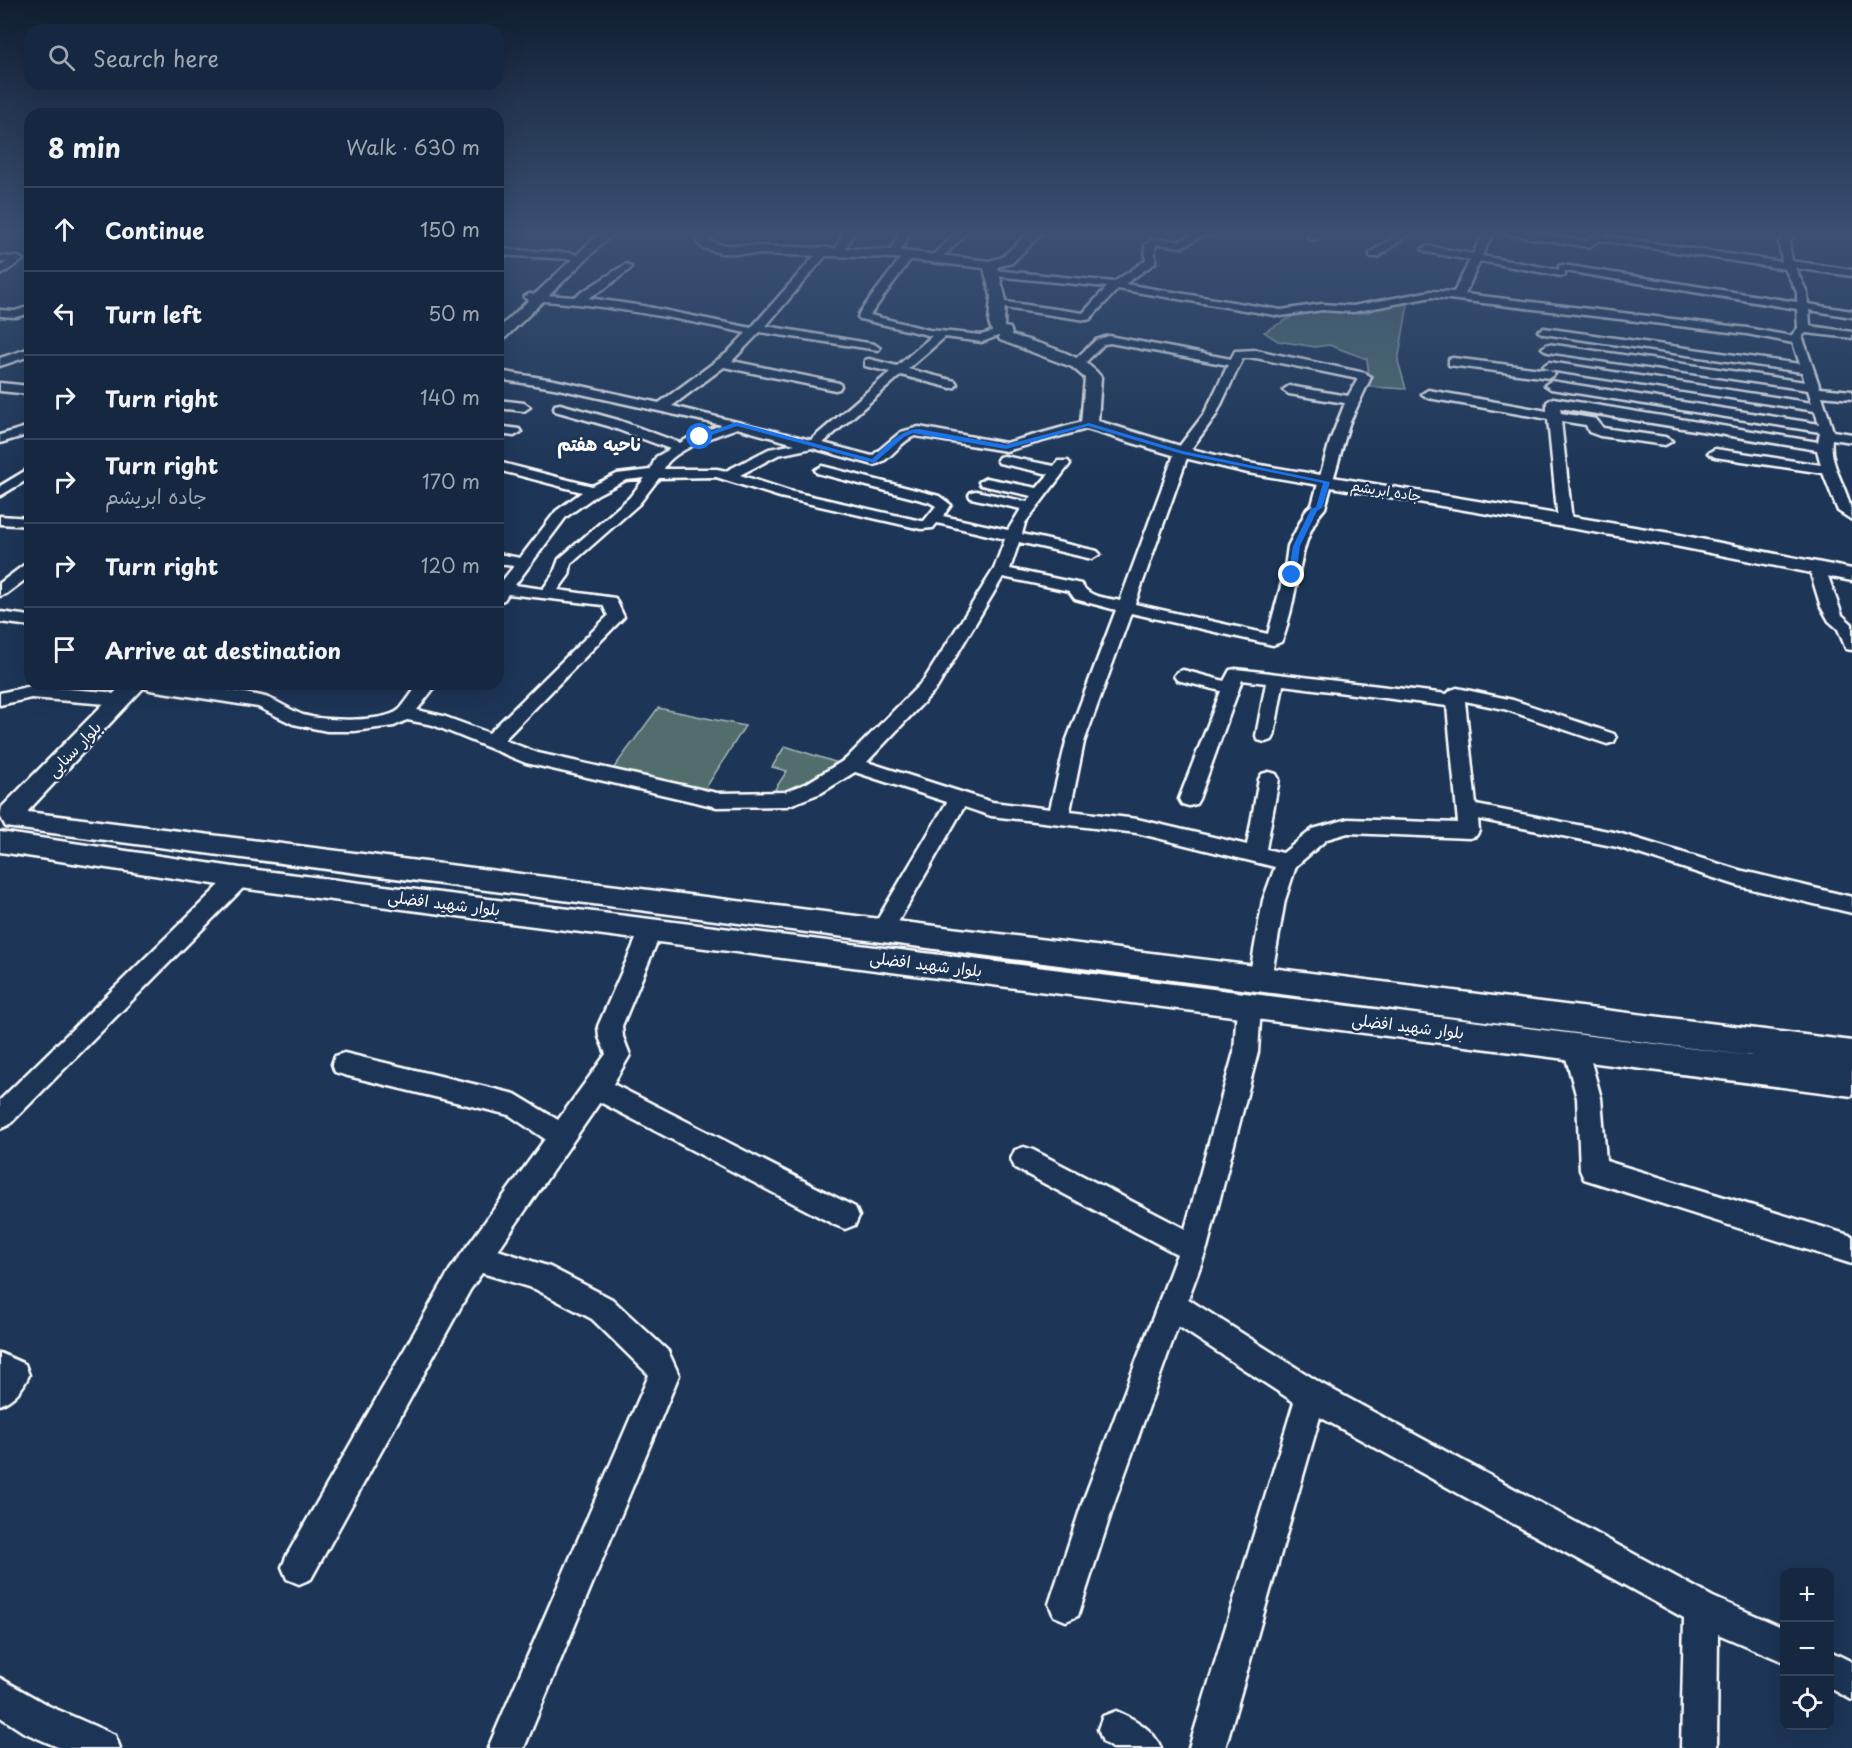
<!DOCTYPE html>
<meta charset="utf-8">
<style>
body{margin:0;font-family:"Playpen Sans","Playpen Sans Arabic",sans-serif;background:#23344c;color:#f1f3f6}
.controls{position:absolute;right:18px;bottom:18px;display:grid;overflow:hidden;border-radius:12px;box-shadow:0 6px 24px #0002}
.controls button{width:54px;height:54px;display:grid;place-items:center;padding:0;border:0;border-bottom:2px solid #35445a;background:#162841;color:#f1f3f6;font:30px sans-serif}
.stop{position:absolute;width:18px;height:18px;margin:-14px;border:4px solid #1a73e8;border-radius:50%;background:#fff}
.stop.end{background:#1a73e8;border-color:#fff;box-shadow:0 2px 6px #0008}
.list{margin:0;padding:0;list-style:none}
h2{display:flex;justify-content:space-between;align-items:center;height:78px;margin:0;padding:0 24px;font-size:26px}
h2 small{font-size:20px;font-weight:400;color:#9ea6b1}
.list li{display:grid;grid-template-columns:39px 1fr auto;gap:18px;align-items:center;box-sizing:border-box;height:84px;padding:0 24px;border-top:2px solid #35445a}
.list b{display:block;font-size:22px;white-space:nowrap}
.list p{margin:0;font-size:20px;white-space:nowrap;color:#9ea6b1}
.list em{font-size:20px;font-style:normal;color:#9ea6b1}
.icon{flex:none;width:33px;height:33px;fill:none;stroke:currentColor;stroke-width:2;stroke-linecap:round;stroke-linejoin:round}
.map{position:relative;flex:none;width:1852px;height:1748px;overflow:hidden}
.search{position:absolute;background:#162841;box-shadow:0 6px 24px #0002;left:24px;top:24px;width:480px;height:66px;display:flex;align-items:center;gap:15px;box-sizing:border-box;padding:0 21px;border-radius:18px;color:#9ea6b1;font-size:22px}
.panel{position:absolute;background:#162841;box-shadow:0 6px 24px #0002;left:24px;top:108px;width:480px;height:582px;border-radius:18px}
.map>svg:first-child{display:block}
.green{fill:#516e6d;stroke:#a8b6b6;stroke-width:1.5}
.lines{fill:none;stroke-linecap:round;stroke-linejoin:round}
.minor-casing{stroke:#fff;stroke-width:5}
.major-casing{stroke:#fff;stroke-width:5}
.minor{fill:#1d3557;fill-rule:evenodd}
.major{fill:#1d3557;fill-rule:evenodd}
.route{fill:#1a73e8}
.labels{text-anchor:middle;stroke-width:5;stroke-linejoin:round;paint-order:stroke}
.far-street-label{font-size:14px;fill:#fff;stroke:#1d3557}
.street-label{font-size:16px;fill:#fff;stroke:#1d3557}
.far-district-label{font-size:18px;font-weight:bold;fill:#fff;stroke:#1d3557}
</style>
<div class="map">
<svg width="1852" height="1748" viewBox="0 0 1852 1748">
<rect width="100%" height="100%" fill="#1d3557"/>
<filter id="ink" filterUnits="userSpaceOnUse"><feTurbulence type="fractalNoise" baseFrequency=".0167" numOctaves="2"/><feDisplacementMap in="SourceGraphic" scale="12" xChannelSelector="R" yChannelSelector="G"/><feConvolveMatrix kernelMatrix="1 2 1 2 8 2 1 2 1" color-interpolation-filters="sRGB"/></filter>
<g filter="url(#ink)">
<g class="green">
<path d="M1408,304L1398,361L1406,389L1370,387L1367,359L1329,345L1315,347L1278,341L1264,332L1295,315L1338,310L1365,313L1383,306Z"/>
<path d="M658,708L745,726L702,794L610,773Z"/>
<path d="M785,746L844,765L784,797L775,789L787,771L772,767Z"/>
</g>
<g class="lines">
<g class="minor-casing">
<g id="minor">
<path d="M844,231H854L843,254H835L834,252Z"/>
<path d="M901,231H911L898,256H890L889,254Z"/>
<path d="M958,231H968L939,261H931V257Z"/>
<path d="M1197,231H1220L1216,235H1204L1182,247L1158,244L1155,246V263L1125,284L1281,310L1322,304L1353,306L1431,291L1454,292L1470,260L1427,252L1422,249L1427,246L1473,254L1484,231H1494L1482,256L1559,270V266L1563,265L1797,302V292L1785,269L1599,240L1589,247L1506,234L1501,231H1523L1587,241L1599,231H1610L1605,236L1782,262L1779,242L1788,231H1798L1789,242L1792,261L1852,270V276L1795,268L1807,292L1808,304L1852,311V317L1809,310L1810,326L1852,332V338L1806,333L1802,336L1820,388L1852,391V399L1822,396L1833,431L1852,434V442L1832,439C1828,468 1852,492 1852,520L1838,511L1823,473L1715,457L1708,453L1715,449L1821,465L1817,450L1560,408L1561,413L1596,419L1603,428L1665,437L1672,441L1665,445L1600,436L1589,432L1586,425L1561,421L1572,521L1570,524H1560L1558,521L1548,419L1428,398L1422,394L1428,390L1547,411V402L1553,398L1818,442L1820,432L1551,389L1545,385L1551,381L1819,424L1815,411L1549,370L1543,366L1549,362L1812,403L1808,390L1548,352L1542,348L1548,344L1805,382L1802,372L1544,334L1538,331L1544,328L1800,364L1793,343L1747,334L1432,297L1353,312L1322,310L1281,316L1118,289L1090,319L1086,320L998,307L993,304L998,301L1083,313L1107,287L993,276L988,273L993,270L1114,282L1146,260L1145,245L1153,239L1180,241ZM1480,261L1561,276L1565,275V271L1797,309L1798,328L1791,336L1747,328L1465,294Z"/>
<path d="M1315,231H1325L1316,239H1310L1308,237Z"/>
<path d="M1402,231H1413L1378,257H1370V253Z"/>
<path d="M498,249L572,253L577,256L572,259L498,255Z"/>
<path d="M820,250L829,252L766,326L874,344L880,348L878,350L760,332L732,361L839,383L841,386L839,389L835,390L724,367L672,406L811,440L890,372L865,366V360L869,359L897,366L932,336L860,319L858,317L860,312L904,254H912L913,256L870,315L929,330L981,335L1005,328L1011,331L982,342L945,337L908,369L955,381L957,384L955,387L951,388L901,375L823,443L872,456L901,432L919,427L1006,443L1089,420L1096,424L1094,427L1006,451L915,436C899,442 891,461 874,465L812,448L778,455L740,475L789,491L921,521H924L936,506L929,502L817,473L815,470L822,466L939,496L951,505L943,516L1008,530L1021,509L971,498L969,495L971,492L976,491L1027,502L1032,496L981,485L979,482L986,478L1037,488L1049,474L999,463L997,460L999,457L1004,456L1054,466L1058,461H1068L1070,464L1025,523L1022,534L1097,551L1100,554L1092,559L1019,542L1010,569L1081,584C1090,598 1104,597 1120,601L1175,452L1204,414L1228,365L1110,343L1104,344L1081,367H1073V361L1096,340L1109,336L1231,359L1235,351L1256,350L1365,373L1371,377L1349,424L1325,508C1301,534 1299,580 1290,614C1287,623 1286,634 1281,642L1273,645L1131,613L1084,742L1070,811L1137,819L1247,845L1259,779L1262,774L1269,772L1276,774L1279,779L1266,849L1283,853L1313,829L1348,819L1458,823L1447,706L1283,685L1274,736L1272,740L1265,742L1258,740L1256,736L1266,683L1242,680L1199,799L1196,804L1189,806L1182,804L1179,799L1221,691L1177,680L1174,676L1177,672L1183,670L1224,681L1230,670L1236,669L1447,694L1451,690L1457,688L1513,700L1614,734L1616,738L1614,742L1607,744L1504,709L1465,701L1476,805L1618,833L1739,870L1852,897V913L1739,886L1617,847L1478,819L1479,831L1476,836L1469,838L1348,833L1327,839L1296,866L1285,900L1271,979L1268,986L1260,988L1252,986L1249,979L1263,900L1275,867L1137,833L991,816L964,807L889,938L881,941L873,938L870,932L947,802L855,772L821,793L787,806L717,807L526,763L433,725L407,720L394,726L354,731H327L293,724L258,707L150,690L144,688L141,684C182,684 221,688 261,696C276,699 289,710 303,715C322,721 383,723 399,710C406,703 412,692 419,684H437L417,710L443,716L489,733L608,616L603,605L508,594L504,600L498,602V586L514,566L498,564V554L520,558L556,511L582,492L498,470V462L592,486L617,474L650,470L656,457L670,449L608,426L555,411L554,408L555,405L560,404L618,420L680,443L695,434L722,425L554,388L498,379V371L554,380L659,403L727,353L746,333C674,318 603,304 529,300L524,297L529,294L574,297L626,264L631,267L630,269L604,289L588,298L643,306L751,328ZM1243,358H1256L1358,379L1348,396L1289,386L1283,390L1289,394L1345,403L1330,441L1312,505L1307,509L1288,546L1284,575L1268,634L1135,604L1189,452L1216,415ZM737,428L795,444L769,449L726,471L717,469H664C671,450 718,435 737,428ZM716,477L780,497L921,529L933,528L937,523L1005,539L994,569L924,680L846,759L807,783L785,792L717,793L538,753L504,740L624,617L615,598L558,590L569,575L571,564L639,504L659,478ZM645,478L629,498L559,559L553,575L543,589L515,585L566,517L598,494L626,480ZM1003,577L1069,591L1075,599L1116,610L1066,742L1050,809L992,802L867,762L937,688Z"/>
<path d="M0,256L18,257L23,260L0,275V267L7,262H0Z"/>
<path d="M30,306V313L16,317L0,316V310L15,311Z"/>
<path d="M30,348V356L0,366V358Z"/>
<path d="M1453,358L1549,370L1555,374L1549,378L1449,365V359Z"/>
<path d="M0,383L30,386V394L0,391Z"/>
<path d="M498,400L524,403L530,407L524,411L498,408Z"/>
<path d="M30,426V434L0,443V435Z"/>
<path d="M498,426L519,429L521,432L514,436L498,434Z"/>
<path d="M30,468V478L0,496V486Z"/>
<path d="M0,516L30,518V526L0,524Z"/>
<path d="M30,563V576L6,594L0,596V583L24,565Z"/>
<path d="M1817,563L1825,568L1842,615L1852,624V650L1846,649L1838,629L1829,621L1821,607L1809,568Z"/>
<path d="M0,612L30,616V626L0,622Z"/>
<path d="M31,686L107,692L113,694L116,698L113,702L107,704L31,698L0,705V693Z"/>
<path d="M240,870L247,872L251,878L247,884L9,1125L0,1129V1100L233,872Z"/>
<path d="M651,921L659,924L662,930L622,1026L623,1037L630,1055L613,1084L855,1207L859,1216L855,1225L845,1229L835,1225L600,1102L498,1250L550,1267L612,1299L668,1351L679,1375L524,1748H488L649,1375L592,1319L535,1289L482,1273L470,1290L311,1579L299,1584L287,1579L282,1567L287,1555L450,1270L545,1139L509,1115L344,1075L335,1072L332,1064L335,1056L344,1053L515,1094L558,1120L606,1054L599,1037L598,1026L640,930L643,924Z"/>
<path d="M1249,996L1257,999L1261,1006L1258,1052L1207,1248L1188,1299L1322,1384L1713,1597L1784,1628V1662L1718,1634L1717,1748H1681L1684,1618L1320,1417L1225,1748H1189L1294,1402L1178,1326L1114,1504L1078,1616L1066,1621L1054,1616L1049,1604L1082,1504L1177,1254L1015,1168L1011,1159L1015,1150L1024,1147L1033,1150L1185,1229L1234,1052L1237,1006L1241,999Z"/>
<path d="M1575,1037L1584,1040L1587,1047L1601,1098L1606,1161L1852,1236V1264L1584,1179L1580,1170L1577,1098L1563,1047L1566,1040Z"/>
<path d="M0,1353L25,1364L29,1375C23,1389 14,1399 0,1405Z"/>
<path d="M1830,1651L1852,1662V1700L1830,1688Z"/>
<path d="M0,1678L49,1706L115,1735L120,1748H60L23,1732L0,1717Z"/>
<path d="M1116,1711C1135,1719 1153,1729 1161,1748H1112L1103,1742L1098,1729L1103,1716Z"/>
</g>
</g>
<g class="major-casing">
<g id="major">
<path d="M602,231H615L503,340L498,341V329Z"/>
<path d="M696,231H708L711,235L709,241L722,245L894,250L990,261L1002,257L1031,231H1044L1012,263L997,267L1005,296L1004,327L1010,328L1012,335C1039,344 1084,354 1101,377L1098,421L1187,448L1248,463L1670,533L1852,569V581L1670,545L1248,473L1176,456L1083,428L1081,424L1085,378L1072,367L1000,340L998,335L993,334L989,323L991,296L984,268L894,258L722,253L702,248L697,242L699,235Z"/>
<path d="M123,684H147L27,812L1852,1041V1096L240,888L0,852V832L240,868L1752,1056L6,827L0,816L2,807Z"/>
</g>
</g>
<use href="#minor" class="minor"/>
<use href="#major" class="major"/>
</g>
</g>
<linearGradient id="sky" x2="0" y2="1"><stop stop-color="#101d30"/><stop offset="0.49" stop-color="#3a5174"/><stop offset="1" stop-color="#3a5174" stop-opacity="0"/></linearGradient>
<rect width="1852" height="475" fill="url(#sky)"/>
<path class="route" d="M736,422L872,459C887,446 899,430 919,429L1006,445L1089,423L1183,451L1330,482L1322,508L1317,511L1300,546L1296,575L1292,577L1288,575L1293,546L1311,509L1316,507L1323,483L1182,454L1088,426L1006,449L913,433L904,437L874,463L737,426L703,438L697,437Z"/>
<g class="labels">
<g class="far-street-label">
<text transform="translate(1386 491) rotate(9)" y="5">جاده ابریشم</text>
</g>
<g class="street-label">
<text transform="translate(74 749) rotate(-46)" y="6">بلوار سنایی</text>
<text transform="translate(444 903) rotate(7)" y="6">بلوار شهید افضلی</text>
<text transform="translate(926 964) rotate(7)" y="6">بلوار شهید افضلی</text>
<text transform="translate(1408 1026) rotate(7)" y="6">بلوار شهید افضلی</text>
</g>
<g class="far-district-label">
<text x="599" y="451">ناحیه هفتم</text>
</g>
</g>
</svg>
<div class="controls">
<button>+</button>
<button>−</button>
<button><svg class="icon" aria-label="locate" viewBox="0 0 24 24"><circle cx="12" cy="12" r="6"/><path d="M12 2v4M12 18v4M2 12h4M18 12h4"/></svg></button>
</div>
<div class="stop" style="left:700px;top:437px"></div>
<div class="stop end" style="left:1292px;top:575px"></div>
<div class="search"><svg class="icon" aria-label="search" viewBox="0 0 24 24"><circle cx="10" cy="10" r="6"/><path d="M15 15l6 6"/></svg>Search here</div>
<section class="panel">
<h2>8 min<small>Walk · 630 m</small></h2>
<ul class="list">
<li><svg class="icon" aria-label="ahead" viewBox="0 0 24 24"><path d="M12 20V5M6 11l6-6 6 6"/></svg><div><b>Continue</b></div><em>150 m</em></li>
<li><svg class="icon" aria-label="left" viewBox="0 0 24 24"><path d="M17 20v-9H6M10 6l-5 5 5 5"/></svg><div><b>Turn left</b></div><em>50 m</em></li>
<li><svg class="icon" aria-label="right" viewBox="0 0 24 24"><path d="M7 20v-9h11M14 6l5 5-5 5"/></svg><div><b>Turn right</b></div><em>140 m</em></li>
<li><svg class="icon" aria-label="right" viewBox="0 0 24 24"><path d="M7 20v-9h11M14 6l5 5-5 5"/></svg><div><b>Turn right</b><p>جاده ابریشم</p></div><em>170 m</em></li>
<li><svg class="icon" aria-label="right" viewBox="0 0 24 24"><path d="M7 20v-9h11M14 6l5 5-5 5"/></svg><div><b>Turn right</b></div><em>120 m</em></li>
<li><svg class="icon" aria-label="arrive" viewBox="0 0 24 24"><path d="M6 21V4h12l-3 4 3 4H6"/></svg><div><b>Arrive at destination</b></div></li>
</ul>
</section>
</div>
